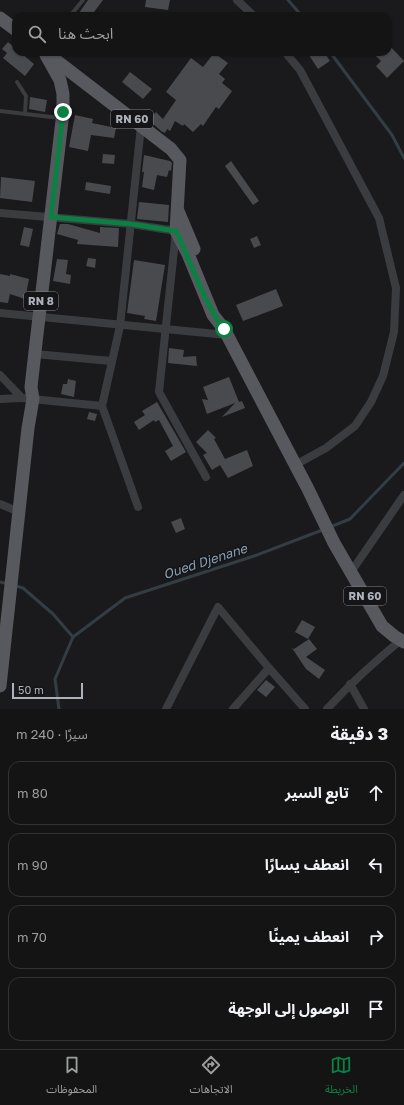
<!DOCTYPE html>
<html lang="ar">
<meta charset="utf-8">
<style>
body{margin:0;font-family:"Golos Text","Noto Sans Arabic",sans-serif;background:#212122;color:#f1f3f6;direction:rtl}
.scale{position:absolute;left:12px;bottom:10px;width:71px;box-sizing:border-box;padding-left:4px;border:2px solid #adb1ba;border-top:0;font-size:11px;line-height:14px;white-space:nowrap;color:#adb1ba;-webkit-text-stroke:3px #151517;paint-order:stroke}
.stop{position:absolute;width:12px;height:12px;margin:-9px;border:3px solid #0b8043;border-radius:50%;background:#fff}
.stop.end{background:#0b8043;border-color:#fff;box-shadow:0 1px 4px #0008}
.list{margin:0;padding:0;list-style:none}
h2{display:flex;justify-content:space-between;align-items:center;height:52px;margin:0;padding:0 16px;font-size:17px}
h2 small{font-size:13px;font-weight:400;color:#9d9ea0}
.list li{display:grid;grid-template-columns:26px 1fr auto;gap:12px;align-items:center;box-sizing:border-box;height:64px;margin:0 8px 8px;padding:0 8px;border:1px solid #333334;border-radius:12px}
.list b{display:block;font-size:15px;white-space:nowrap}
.list em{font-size:13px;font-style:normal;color:#9d9ea0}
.icon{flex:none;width:22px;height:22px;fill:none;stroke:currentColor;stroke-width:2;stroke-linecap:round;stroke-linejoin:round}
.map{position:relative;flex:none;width:404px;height:709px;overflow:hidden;direction:ltr}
.search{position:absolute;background:#141415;box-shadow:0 1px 3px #0004;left:12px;right:12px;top:12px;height:44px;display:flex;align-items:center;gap:10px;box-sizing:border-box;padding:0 14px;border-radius:12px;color:#9d9ea0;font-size:15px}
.sheet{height:340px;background:#141415}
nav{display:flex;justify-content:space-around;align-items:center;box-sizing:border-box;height:56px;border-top:1px solid #333334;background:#141415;font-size:11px;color:#9d9ea0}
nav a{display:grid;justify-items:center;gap:2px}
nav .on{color:#0b8043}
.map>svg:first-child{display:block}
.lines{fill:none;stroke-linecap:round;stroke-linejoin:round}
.stream{stroke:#333d44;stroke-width:3}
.building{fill:#494a4e}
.service{stroke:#3b3c40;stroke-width:4}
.minor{stroke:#3b3c40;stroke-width:8}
.primary{stroke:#57595f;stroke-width:13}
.route{stroke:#0b8043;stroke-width:5}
.labels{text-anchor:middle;stroke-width:3;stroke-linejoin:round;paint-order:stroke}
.shield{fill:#151517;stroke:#7f8289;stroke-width:1}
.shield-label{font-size:11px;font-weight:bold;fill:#adb1ba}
.water-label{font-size:13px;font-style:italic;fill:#879eb2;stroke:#151517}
</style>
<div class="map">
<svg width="404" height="709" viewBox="0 0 404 709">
<rect width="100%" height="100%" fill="#1a1a1c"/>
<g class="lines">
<g class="stream">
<path d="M288,0L302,16"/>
<path d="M330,52L392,135L404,158"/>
<path d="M330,527L350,519L404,463"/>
<path d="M0,582L8,584"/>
<path d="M13,585L23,588L53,614L73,637"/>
<path d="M59,709L55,679L73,637L125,598L254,556L325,529"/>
</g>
</g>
<g class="building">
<path d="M88,0H103L91,16H77Z"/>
<path d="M146,0H170L168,10L145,7Z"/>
<path d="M8,42L16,49V52H20L34,64L25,76L3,58L7,53L2,49Z"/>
<path d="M388,44L404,61L387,78L376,66L381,61L372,52H388Z"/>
<path d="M307,52H324L330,61L318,69Z"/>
<path d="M214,53L228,63L219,74L225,79L222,83L232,91L219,109L216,107L203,126L201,124L193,132L184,124L183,126L175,121L170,131L167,129L165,133L161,131L149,120L156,112L163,119L176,100L166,92L191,58L203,67Z"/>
<path d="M130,72L152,89L143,99L122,82Z"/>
<path d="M30,97L47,100L45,112L29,109Z"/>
<path d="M75,115L93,119L92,123L116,128L114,138L91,135L88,151L69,147Z"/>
<path d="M103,154L115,155L114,164L102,163Z"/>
<path d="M144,155L170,161L172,163L171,171L169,170L167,177L157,175L154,190L142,187L144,172H142Z"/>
<path d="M231,161L259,201L253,205L225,166Z"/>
<path d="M1,177L35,181L32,202L0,198Z"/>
<path d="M86,182L111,186L110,194L85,190Z"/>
<path d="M139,202L169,205L168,222L137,219Z"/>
<path d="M60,224H68L100,233V227L119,228L118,247L77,244L78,240L57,234Z"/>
<path d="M24,227L33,229L29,247L20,245Z"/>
<path d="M257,236L261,245L254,248L250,239Z"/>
<path d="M88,258L96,259L95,268L86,266Z"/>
<path d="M57,259L68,260L66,274L71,275L70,284L53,281Z"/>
<path d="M134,260L165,265L156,321L144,319L145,316L127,313Z"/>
<path d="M0,274L10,276V274L29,279L25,299L10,294L8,303L0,302Z"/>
<path d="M276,289L283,306L243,321L236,305Z"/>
<path d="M169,348L184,350L183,357L196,356L197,366L168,363Z"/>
<path d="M229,377L239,402L242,401L245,408L222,417L235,403L207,414L202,399L208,400L203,387Z"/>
<path d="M68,379L76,381L74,397L61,394L63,384H67Z"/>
<path d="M157,402L186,452L171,461L165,451L173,446L159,420L155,422L154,420L139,430L134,422L145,415L142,411Z"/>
<path d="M89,412L97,414L95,421L87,419Z"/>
<path d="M208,430L216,438L214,439L225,459L247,450L253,466L228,478L220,465L212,470L203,455L207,453L196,442Z"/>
<path d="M181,518L185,529L176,533L171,522Z"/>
<path d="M302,620L315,627L308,639L295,632Z"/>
<path d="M309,639L317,649L306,657L325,670L319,679L306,669L292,648L294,649Z"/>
<path d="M266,680L275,687L266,697L257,690Z"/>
</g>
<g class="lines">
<g class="service">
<path d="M70,16L83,0"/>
<path d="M17,82L26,96L25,114"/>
<path d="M0,111L60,118"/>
</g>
<g class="minor">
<path d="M237,0L254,16"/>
<path d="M285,52L300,70L379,218L396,288L394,332L383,376L371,402L355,426L326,448L295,465"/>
<path d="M0,213L131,224L176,231L159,392L206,477"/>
<path d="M0,313L227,335"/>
<path d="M35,354L111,361"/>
<path d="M0,375L22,398L102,406"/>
<path d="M0,399L22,398"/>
<path d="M0,504L19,512"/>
<path d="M138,507L102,406L120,326L141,126"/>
<path d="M351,572L404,495"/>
<path d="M350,684L364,709"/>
<path d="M166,709L218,607L269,668L305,709"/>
<path d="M233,709L269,668"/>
<path d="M327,709C350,684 374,662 401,640L403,644"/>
</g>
<g class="primary">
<path d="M0,18L16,30"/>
<path d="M45,52L171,149L180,160L176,231L188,254L213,315L224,329L308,489L334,543L382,626L394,636L404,642"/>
<path d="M178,211L194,249"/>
<path d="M0,686L28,428L33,399L31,387L36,343L63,112V94L60,80L46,55"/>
</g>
</g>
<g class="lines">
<path class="route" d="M63,112L51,217L131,224L176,231C191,262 203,301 224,329"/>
</g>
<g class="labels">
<g class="shield">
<rect x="111" y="110" width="42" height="18" rx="3"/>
<rect x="24" y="292" width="34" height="18" rx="3"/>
<rect x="344" y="587" width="42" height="18" rx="3"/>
</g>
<g class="shield-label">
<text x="132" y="123">RN 60</text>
<text x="41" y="305">RN 8</text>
<text x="365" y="600">RN 60</text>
</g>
<g class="water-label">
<text transform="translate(205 561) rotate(-18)" y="5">Oued Djenane</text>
</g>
</g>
</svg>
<div class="scale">50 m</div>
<div class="stop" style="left:224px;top:329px"></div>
<div class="stop end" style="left:63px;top:112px"></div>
<div class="search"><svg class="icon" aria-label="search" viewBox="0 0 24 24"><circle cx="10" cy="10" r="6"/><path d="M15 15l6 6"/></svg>ابحث هنا</div>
</div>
<section class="sheet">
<h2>3 دقيقة<small>سيرًا · 240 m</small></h2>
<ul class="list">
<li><svg class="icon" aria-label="ahead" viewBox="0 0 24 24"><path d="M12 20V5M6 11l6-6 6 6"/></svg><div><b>تابع السير</b></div><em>80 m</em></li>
<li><svg class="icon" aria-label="left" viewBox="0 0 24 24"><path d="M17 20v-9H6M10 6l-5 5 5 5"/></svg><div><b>انعطف يسارًا</b></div><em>90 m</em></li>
<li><svg class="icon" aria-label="right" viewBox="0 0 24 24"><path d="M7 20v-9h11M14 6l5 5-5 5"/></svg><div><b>انعطف يمينًا</b></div><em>70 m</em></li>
<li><svg class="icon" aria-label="arrive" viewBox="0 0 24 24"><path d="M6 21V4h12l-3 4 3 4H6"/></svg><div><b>الوصول إلى الوجهة</b></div></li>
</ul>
</section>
<nav>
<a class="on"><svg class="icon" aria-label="map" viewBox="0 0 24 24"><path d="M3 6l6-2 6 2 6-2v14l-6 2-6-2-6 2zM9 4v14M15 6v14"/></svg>الخريطة</a>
<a><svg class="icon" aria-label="directions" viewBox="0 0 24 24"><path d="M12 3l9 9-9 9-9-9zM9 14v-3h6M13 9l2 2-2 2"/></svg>الاتجاهات</a>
<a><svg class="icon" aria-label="saved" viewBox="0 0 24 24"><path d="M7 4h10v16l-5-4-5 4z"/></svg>المحفوظات</a>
</nav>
